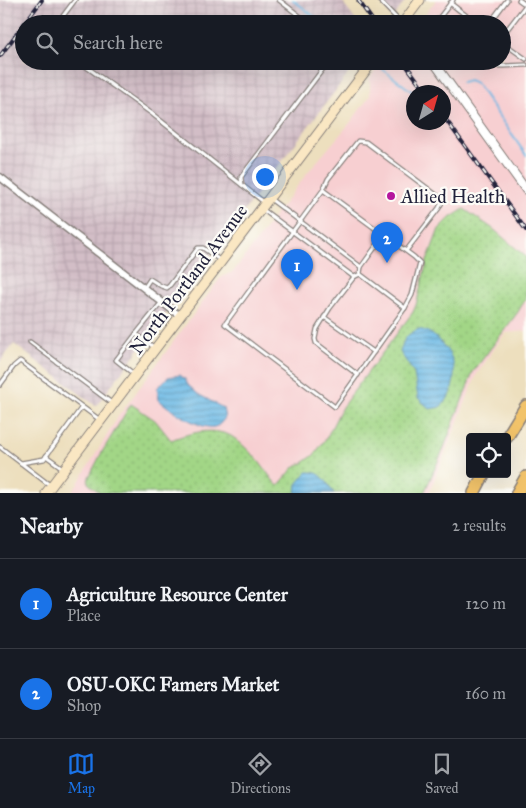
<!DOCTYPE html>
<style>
body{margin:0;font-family:"IM FELL Great Primer",serif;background:#242831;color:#f1f3f6}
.controls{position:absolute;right:15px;bottom:15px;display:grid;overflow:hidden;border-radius:5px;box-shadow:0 5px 20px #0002}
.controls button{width:45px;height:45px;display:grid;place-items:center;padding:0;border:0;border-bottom:1px solid #363941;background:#171b24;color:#f1f3f6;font:25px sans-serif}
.compass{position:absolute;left:406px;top:85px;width:45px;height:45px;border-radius:50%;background:#171b24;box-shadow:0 5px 20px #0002;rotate:37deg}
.you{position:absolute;left:264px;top:176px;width:18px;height:18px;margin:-12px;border:4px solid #fff;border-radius:50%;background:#1a73e8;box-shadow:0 0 0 8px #1a73e833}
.badge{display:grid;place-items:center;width:32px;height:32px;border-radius:50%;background:#1a73e8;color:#fff;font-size:16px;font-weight:700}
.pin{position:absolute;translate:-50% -41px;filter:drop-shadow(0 1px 2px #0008)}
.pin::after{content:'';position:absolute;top:26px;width:18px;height:15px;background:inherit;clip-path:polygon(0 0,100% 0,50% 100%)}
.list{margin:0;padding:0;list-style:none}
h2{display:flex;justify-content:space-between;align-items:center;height:65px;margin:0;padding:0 20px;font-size:21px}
h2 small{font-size:16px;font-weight:400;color:#9ea1a6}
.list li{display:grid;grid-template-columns:32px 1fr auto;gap:15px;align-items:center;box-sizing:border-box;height:90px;padding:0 20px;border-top:1px solid #363941}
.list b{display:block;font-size:19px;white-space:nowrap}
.list p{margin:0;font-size:16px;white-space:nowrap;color:#9ea1a6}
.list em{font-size:16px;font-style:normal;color:#9ea1a6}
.icon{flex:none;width:28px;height:28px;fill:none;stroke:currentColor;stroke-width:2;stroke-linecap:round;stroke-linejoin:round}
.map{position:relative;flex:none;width:526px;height:493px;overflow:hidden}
.search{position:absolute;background:#171b24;box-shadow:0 5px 20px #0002;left:15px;right:15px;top:15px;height:55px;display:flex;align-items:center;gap:12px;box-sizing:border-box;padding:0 18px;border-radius:28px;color:#9ea1a6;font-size:19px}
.sheet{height:245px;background:#171b24}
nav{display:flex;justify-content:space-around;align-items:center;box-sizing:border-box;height:70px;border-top:1px solid #363941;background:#171b24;font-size:14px;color:#9ea1a6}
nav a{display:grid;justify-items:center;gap:2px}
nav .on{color:#1a73e8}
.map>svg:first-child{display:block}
.built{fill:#f7cfd1;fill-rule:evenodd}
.industrial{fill:url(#industrial-grid)}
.grass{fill:url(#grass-dots);stroke:#627c60}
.water{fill:url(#water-rules);stroke:#466d90}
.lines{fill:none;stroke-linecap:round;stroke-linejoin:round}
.stream{stroke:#6ab8e4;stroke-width:2}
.service-casing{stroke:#88807c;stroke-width:5.5}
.minor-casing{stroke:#88807c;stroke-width:9}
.tertiary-casing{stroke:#88807c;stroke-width:10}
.secondary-casing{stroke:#88807c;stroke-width:11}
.motorway-casing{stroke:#88807c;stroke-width:14}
.service{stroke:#fff;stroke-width:3}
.minor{stroke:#fff;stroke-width:6}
.tertiary{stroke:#fff;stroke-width:8}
.secondary{stroke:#fae7c3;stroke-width:9}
.motorway{stroke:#f2c36a;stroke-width:11}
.rail-casing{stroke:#22223b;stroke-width:4}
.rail{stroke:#fdfcf7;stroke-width:2;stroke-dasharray:5.5;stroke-linecap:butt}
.poi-dot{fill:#b5179e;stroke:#fdfcf7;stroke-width:2}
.labels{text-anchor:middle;stroke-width:4.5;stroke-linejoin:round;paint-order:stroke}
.poi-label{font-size:19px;fill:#22223b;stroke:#fdfcf7;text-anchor:start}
.street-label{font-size:19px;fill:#22223b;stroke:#fdfcf7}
</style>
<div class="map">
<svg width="526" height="493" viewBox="0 0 526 493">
<defs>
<pattern id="industrial-grid" width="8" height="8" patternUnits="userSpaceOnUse" patternTransform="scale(1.25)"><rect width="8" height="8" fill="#d2bdc6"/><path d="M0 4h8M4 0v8" fill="none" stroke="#b4a2ab"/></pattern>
<pattern id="grass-dots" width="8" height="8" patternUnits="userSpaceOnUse" patternTransform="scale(1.25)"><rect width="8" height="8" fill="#a2d686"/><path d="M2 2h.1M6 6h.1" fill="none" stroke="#8bb775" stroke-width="1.8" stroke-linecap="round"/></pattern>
<pattern id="water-rules" width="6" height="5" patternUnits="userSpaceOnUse" patternTransform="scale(1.25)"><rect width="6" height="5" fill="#6ab8e4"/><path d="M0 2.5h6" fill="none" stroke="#5795ba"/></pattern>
</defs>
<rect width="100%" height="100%" fill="#fdfcf7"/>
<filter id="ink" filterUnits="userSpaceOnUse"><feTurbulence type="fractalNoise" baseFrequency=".02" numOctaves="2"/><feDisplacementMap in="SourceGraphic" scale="10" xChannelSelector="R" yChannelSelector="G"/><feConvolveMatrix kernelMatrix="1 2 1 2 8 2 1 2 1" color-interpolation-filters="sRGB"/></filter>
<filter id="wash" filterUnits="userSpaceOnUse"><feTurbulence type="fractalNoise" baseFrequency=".0096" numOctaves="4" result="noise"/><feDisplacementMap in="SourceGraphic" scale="20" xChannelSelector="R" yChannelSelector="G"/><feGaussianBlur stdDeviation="1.12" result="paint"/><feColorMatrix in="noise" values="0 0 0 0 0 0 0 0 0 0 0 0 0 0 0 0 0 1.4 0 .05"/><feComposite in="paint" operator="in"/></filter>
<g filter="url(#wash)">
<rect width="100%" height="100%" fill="#eddfbe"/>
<path class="built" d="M436,0H526V331L505,333L477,374L429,493H71L80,480L118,417L221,277L233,272L267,227L277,212L283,205L308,172L350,123L370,96V78L381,61H502V24H423L425,15ZM414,92H444V122H414Z"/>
<g class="industrial">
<path d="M0,0H341L358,24H24V61H358L96,406L14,344L0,362Z"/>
<path d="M379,0H406L393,18Z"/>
</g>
<path class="grass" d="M464,209L492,228L526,257V298L518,312L473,372L443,450L424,493H100L88,483L89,477L102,452L131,404L155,420L171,440C190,433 210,427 229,435C236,438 248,450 253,455C263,465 269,477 278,486L295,466L303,463L314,455L327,437L342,407L413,312L416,305L427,261L439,229L450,218Z"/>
<g class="water">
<path d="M419,329C422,330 427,331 430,333C437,337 450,352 452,359C457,372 453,398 441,406C439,408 433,408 430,409L418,398L414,373L400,352C404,339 405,335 419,329Z"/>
<path d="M180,375L185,379L188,385L198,394L223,408L225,418C223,420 220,425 217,426C204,433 169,409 159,400L157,388L168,377Z"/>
<path d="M307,472C323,471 326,482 334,493H296L297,484Z"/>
</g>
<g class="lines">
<g class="stream">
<path d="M293,0L324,24"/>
<path d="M381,68L414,93"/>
<path d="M462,82L469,80L476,83L526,155"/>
<path d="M430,92L438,86"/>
</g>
</g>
</g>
<g filter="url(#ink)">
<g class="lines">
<g class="service-casing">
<g id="service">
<path d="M279,0L310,24"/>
<path d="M379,0L401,23"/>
<path d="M519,0L526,5"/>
<path d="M450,3L477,24"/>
<path d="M57,24L75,0"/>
<path d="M437,24L436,22L453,0"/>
<path d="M489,24L507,0"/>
<path d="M502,36L526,5"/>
<path d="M502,42L526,59"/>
<path d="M78,61L151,113L242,185"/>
<path d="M354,61L366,70"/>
<path d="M462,61L465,65L503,66L526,65"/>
<path d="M323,190L414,257L420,263L412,295L405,308L335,407L225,324L323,190L328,179L358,141L366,142L443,200L439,208L406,251"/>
<path d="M269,198L361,267"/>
<path d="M265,203L242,185L241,177L329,61"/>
<path d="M262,209L354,277"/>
<path d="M360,274L405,308"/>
<path d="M144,288L150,279L161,286L167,288L170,285L198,248H203L221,261"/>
<path d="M324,317L374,352"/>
<path d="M136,334L161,303"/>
<path d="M30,342L113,404"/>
<path d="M135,375L116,360L136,334L155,348"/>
<path d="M358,375L316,343L315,339L317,329L330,308L354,277L360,274L361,267L384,235"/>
<path d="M0,385L14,366L20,361L100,420"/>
<path d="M0,447L51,486"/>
<path d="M46,456L64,469"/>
<path d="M21,463L44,459L82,407"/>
</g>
</g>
<g class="minor-casing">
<path id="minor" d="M0,177L180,316"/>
</g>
<g class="tertiary-casing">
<path id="tertiary" d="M433,61L526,190"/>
</g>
<g class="secondary-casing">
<g id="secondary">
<path d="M402,24L420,0"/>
<path d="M46,493L373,61"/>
</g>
</g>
<g class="motorway-casing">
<g id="motorway">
<path d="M507,437L526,406"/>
<path d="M474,493L484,474"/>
<path d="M517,493L526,477"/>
</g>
</g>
<use href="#service" class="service"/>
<use href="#minor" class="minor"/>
<use href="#tertiary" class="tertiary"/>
<use href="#secondary" class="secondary"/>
<use href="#motorway" class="motorway"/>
<g class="rail-casing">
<g id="rail">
<path d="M358,0L375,24"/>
<path d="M24,24L42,0"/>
<path d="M0,56L24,24"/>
<path d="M403,61L426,92"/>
<path d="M444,117L526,230"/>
</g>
</g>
<use href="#rail" class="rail"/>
</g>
</g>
<circle class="poi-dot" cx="391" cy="196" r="5"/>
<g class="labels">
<g class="poi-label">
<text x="401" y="203">Allied Health</text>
</g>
<g class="street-label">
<text transform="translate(188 279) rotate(-53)" y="7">North Portland Avenue</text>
</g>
</g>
</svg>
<div class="controls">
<button><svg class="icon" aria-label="locate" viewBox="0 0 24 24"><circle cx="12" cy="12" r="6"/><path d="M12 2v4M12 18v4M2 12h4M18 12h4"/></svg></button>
</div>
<svg class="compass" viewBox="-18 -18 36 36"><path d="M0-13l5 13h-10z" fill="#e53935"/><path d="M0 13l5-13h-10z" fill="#9ea1a6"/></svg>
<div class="you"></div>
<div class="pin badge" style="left:297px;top:290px">1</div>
<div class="pin badge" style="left:387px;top:263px">2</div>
<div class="search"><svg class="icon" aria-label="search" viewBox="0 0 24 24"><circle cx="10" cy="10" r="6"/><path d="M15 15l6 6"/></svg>Search here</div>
</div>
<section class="sheet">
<h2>Nearby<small>2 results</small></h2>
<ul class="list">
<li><span class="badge">1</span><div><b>Agriculture Resource Center</b><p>Place</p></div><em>120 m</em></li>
<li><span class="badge">2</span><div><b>OSU-OKC Famers Market</b><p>Shop</p></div><em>160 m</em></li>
</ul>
</section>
<nav>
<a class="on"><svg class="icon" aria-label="map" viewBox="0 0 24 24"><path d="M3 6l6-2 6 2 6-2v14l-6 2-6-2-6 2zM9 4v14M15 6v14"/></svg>Map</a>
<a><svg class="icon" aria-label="directions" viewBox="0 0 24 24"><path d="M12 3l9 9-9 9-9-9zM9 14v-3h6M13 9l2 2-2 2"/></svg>Directions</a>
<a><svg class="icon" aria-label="saved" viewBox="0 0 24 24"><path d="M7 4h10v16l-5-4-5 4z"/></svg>Saved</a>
</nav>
